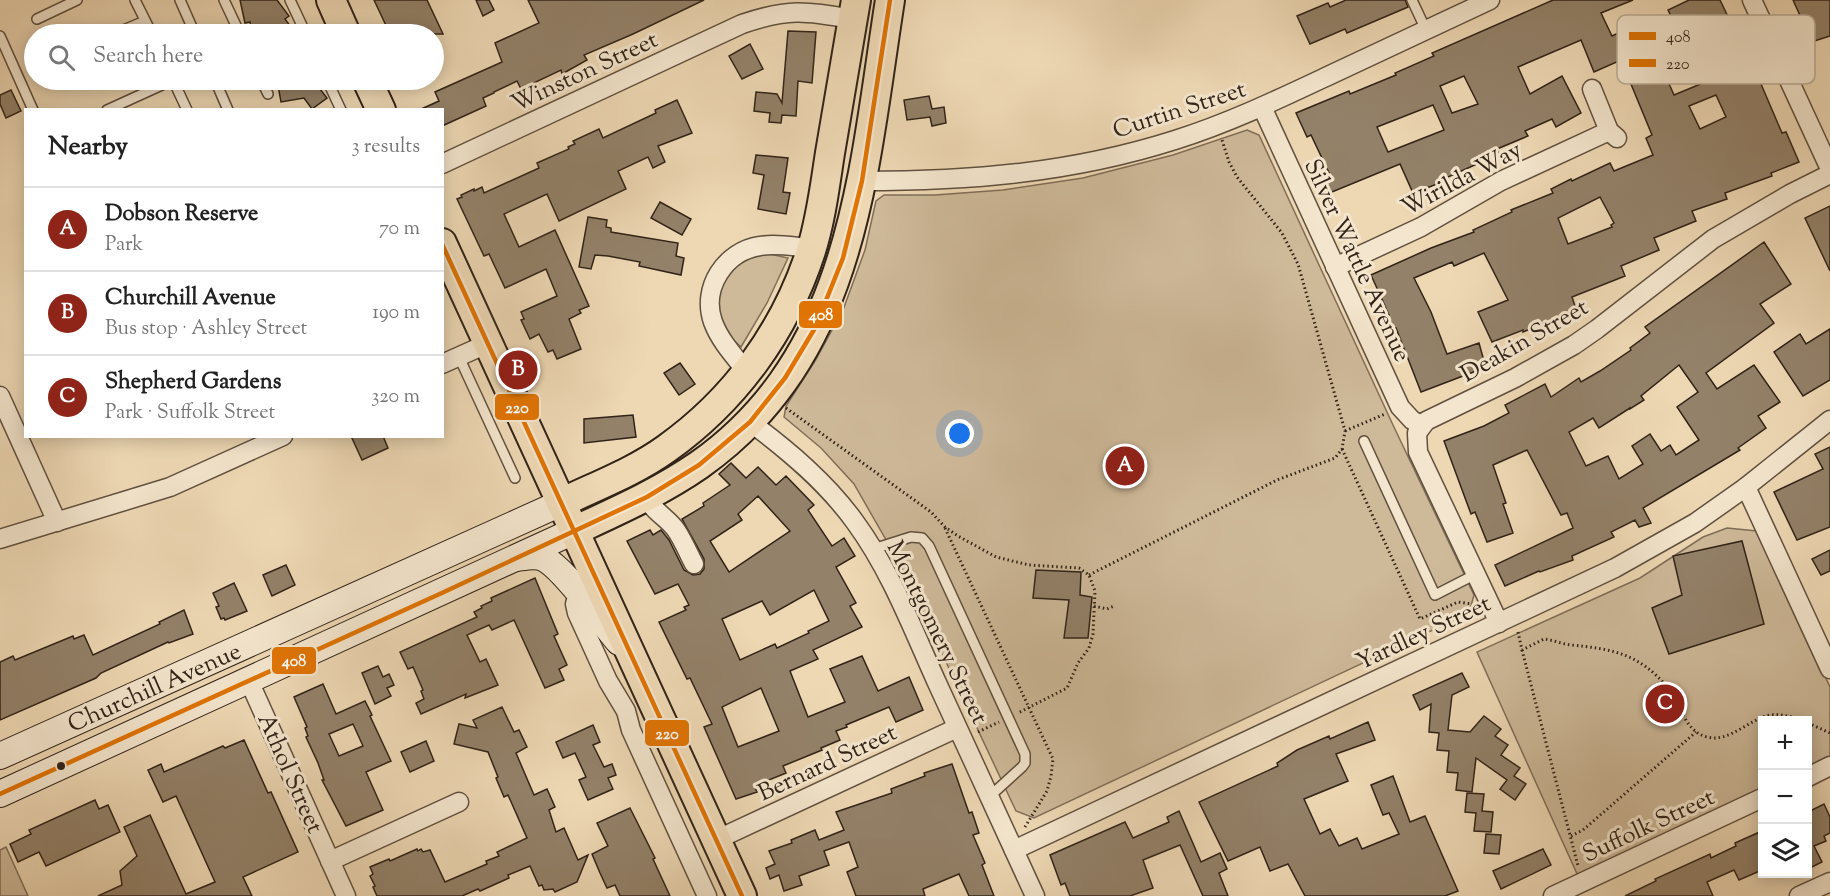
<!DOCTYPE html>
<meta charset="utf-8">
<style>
body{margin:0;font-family:"Sorts Mill Goudy",serif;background:#f2f2f2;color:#222}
.controls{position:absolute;right:18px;bottom:18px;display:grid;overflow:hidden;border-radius:0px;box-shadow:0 3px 15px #0003}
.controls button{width:54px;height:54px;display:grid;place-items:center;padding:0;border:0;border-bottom:2px solid #e0e0e0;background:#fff;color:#222;font:30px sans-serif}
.you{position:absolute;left:960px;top:434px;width:21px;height:21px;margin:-15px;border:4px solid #fff;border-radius:50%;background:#1a73e8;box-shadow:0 0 0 9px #1a73e833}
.badge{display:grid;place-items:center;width:39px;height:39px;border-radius:50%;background:#8f2418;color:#fff;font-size:20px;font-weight:700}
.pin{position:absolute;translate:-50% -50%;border:3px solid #fff;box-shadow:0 2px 6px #0006}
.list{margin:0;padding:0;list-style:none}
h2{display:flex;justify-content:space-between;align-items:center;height:78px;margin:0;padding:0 24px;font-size:26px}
h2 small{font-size:20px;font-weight:400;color:#767676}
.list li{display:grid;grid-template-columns:39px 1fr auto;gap:18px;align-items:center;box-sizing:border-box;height:84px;padding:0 24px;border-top:2px solid #e0e0e0}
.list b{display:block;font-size:22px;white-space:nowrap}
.list p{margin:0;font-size:20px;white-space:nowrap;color:#767676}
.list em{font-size:20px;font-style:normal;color:#767676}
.icon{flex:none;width:33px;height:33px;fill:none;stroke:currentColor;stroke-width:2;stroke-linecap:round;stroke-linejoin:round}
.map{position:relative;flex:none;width:1830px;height:896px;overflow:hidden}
.search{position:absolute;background:#fff;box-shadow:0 3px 15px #0003;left:24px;top:24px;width:420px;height:66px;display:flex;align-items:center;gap:15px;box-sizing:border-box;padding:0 21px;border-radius:33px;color:#767676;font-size:22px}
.panel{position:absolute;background:#fff;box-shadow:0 3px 15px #0003;left:24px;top:108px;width:420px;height:330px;border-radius:0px}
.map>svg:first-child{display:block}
.green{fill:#ceb999;stroke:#806e58;stroke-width:1.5}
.building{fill:#938169;stroke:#312318;stroke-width:1.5;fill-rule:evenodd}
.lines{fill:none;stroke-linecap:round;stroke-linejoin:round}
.service-casing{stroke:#60503f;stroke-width:12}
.minor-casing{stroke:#60503f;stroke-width:21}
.secondary-casing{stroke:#312318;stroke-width:28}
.primary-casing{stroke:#312318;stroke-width:32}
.path{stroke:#312318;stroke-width:3;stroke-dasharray:1.5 3;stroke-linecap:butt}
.service{stroke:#f4e6ce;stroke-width:9}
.minor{stroke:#f4e6ce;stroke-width:18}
.secondary{stroke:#f4e6ce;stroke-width:26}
.primary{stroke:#eed8b4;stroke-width:28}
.bus-1-casing{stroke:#f4e6ce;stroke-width:9}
.bus-2-casing{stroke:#f4e6ce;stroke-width:9}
.bus-1{stroke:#e07404;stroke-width:4.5}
.bus-2{stroke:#e07404;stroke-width:4.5}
.bus-dot{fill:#312318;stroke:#f4e6ce;stroke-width:2}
.labels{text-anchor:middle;stroke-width:6;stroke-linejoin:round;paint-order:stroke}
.street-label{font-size:24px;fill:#312318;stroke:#f4e6ce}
.key{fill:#f4e6ce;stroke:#baac97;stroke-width:1.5}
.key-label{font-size:16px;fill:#312318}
.line-badge{stroke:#f4e6ce;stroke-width:2}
.badge-label{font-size:16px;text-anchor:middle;font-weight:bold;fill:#fff}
</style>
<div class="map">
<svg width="1830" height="896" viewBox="0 0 1830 896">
<rect width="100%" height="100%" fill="#eed8b4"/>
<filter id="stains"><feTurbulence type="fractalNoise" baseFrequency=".00333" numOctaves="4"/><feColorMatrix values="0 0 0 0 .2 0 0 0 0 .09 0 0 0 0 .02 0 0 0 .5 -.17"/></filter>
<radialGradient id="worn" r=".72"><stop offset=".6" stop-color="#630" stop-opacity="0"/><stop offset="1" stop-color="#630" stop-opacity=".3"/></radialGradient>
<g class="green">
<path d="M1247,130L1259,135L1393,425L1474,595L1469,613L1034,818L1016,811L901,566L854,484L821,448L784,417L786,406L815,361L843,310L865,250L876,201L884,195H935L1003,190L1083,178L1173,155Z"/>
<path d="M770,254L788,258L767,303L741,347C701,314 717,258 770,254Z"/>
<path d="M1727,528L1757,531L1830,687V756L1808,767V720H1762V788L1578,876L1477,652L1640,578L1703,537Z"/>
<path d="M6,847L28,896H0V850Z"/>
</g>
<g class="building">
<path d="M240,0H277L289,16L285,19L296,34H252L250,22L245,23Z"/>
<path d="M374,0H427L443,34H390Z"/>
<path d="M476,0H489L494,10L483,16Z"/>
<path d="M528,0H704L633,34L584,55L587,60L562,74L561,70L521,89L517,81L494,92V93L483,98L486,106L442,126V110H419L439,101L435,92L502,62L495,43L539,23Z"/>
<path d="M1346,0H1405L1408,7L1347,33L1345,29L1310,44L1297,16L1328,3L1330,7Z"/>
<path d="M1553,0H1633L1601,13L1612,36L1629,28L1647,66L1659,61L1674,95L1703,83L1686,46L1681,49L1670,27L1675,24L1668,10L1689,0H1720L1733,27L1728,29L1746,66L1752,63L1782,133L1786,132L1799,162L1771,173L1772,176L1725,193L1727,199L1692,211L1696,221L1654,238L1659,250L1621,266L1625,276L1572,297L1576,309L1523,332V330L1492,342L1478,312L1508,300L1484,253L1454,266L1452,262L1414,278L1431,312L1447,354L1479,343L1484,361L1473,365L1476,371L1421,392L1396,328L1389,331L1383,317L1389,315L1371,275L1431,248L1474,232L1473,230L1512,212L1511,210L1553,193L1551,189L1571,179L1572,181L1610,163L1614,171L1653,155L1646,138L1652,135L1621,60L1594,72L1581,40L1518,67L1530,94L1562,76L1581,113L1556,127L1552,119L1525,131L1528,136L1497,149L1499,154L1439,181L1440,183L1413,193L1400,164L1327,194L1320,177L1329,173L1311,135L1307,137L1296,113L1349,91L1350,94L1396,75L1395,73L1434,56L1432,53ZM1464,76L1478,104L1452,113L1440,86ZM1716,95L1726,117L1700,129L1689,106ZM1433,105L1444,130L1388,152L1377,127ZM1600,197L1614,223L1611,225L1612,227L1568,244L1558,218Z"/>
<path d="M1793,0H1830V36L1805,44L1797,22L1802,20Z"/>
<path d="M788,31L816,32L812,83L798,81L796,116L782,115L781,123L769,122L770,113L754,111L756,92L777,94L782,103Z"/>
<path d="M750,44L763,69L742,79L729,56Z"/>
<path d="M277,80H313L327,98L312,109L304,98L281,102Z"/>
<path d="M11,90L21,111L6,118L0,104V95Z"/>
<path d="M929,96L932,109L944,107L946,123L932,126L930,117L907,120L904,100Z"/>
<path d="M677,100L692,133L658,146L665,162L653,168L648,157L618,171L626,189L559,221L547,194L504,214L519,247L555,230L589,306L579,310L581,313L569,319L581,349L557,359L553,350L548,352L539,334L530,339L521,320L524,319L521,312L557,296L546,269L505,288L489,254L484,256L457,199L462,197L461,195L474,189V191L482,187L484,193L539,168L537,163L569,149L568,147L575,144L573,141L599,129L603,138L656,113L655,110Z"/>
<path d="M756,155L788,158L783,192L790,193L786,214L758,209L764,175L753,173Z"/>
<path d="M660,202L691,219L682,235L651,218Z"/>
<path d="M1830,206V271L1805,218Z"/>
<path d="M588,217L607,220L606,227L611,228V232L678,243L676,256L684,258L681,275L639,266L640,262L608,256L595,255L591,269L579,267Z"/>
<path d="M1764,242L1791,284L1760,304L1774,323L1706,373L1717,389L1754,365L1780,402L1758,416L1766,428L1738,448L1740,450L1643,508L1651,523L1639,527L1635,520L1611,532L1614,537L1572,556L1573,560L1540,572L1539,571L1505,586L1495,565L1573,528L1567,513L1561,515L1527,450L1493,465L1506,503L1503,504L1513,533L1487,542L1475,512L1471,514L1444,441L1484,426L1509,413L1505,405L1545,384L1551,397L1579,378L1581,382L1600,371L1631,350L1630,348L1650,333L1645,327ZM1679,365L1698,392L1677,407L1699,440L1676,455L1670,445L1661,451L1650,434L1632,446L1643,464L1619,479L1608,456L1586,466L1569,432L1593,418L1599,428L1630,408V409L1644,400L1641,396Z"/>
<path d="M1830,329V380L1803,396L1774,352L1800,334L1806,344Z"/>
<path d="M680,363L695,384L679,395L664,373Z"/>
<path d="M633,415L636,437L584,443V419Z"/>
<path d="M351,436H383L388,448L362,460Z"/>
<path d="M1830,447V527L1797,540L1774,492L1823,469L1815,454Z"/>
<path d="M731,463L746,478L758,467L776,485L786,476L814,505L808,510L832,546L844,538L855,556L836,567L856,603L850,606L862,627L813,650L818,659L790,671L808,717L845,702L830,669L862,656L878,691L909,677L923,710L896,722L889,707L846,725L847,727L836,731L840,740L821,748L822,750L783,766L786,773L754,786L757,792L736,799L704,727L712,724L690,678L687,679L659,622L686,610L684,607L689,605L678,584L655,594L627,541L650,530L653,535L661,530L669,540L684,570L693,575L700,574L704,569V559L682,519L704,506L703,503L730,485L719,474ZM758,496L790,531L729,572L710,541L742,520L738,514ZM814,590L829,621L808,631L809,633L777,648L775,644L740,660L722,619L762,601L770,615ZM761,688L779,731L738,747L722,707Z"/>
<path d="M1742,541L1764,624L1669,654L1652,608L1682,595L1673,556Z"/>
<path d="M1830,550V571L1821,575L1812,559Z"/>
<path d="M286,565L295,585L272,596L263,575Z"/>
<path d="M1036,570L1081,572L1080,595L1092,597L1088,638H1064L1069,600L1033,598Z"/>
<path d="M535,578L558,634L554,636L567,665L559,669L564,680L545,688L514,620L492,630L489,625L467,635L480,662L486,659L498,685L465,698L466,694L421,714L416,703L424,699L421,691L423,690L413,667L408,669L400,652L477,617L474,612L482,608L481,606L492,601L491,598Z"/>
<path d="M234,583L247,611L225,620L224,618L221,619L216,607L219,606L213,593Z"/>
<path d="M184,610L193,634L169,643L168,642L101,673L96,678L0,720V662L13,656L15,660L73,636L74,639L84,635L93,655L160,624L159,622Z"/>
<path d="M378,666L383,677L389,674L394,685L387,688L391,696L375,704L362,673Z"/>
<path d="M1462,673L1469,687L1452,695L1448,730L1470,732L1484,716L1501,729L1495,736L1508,745L1501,755L1520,768L1514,776L1526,784L1515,800L1500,789L1507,780L1476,758L1472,792L1456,790L1458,773L1447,772L1449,751L1437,750L1439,733L1429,732L1431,704L1420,710L1413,695Z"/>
<path d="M323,684L336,714L365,701L372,715L370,716L391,761L366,772L383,810L346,826L322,780H324L318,763L306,737L308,736L305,728L307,727L294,697ZM353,724L363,746L339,756L329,734Z"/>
<path d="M502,707L514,732L519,730L527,747L516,753L534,795L547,789L555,807L549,810L556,832L564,828L578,860L588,855L577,882L555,892L553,889L544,890L542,885L539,886L530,866L508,875L509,878L480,891L478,889L462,896H377L373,887L375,886L370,876L373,874L370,867L389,859L390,861L417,849L418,851L421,849L423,852L430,850L445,882L487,864L486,861L499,856L497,852L527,838L508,795L504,797L496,778L498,777L488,752L454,744L459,724L477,728L473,720Z"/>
<path d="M1368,722L1375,740L1336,754L1348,781L1304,799L1320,834L1330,829L1339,846L1357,838L1362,849L1399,834L1389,813L1383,815L1371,785L1393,776L1410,822L1425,816L1458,891L1445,896H1305L1288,864L1270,871L1260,847L1228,861L1199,802L1278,766L1277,763L1297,750L1329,736L1330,739Z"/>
<path d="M593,725L600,742L593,745L604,767L612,764L616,775L608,778L613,789L588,800L579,780L586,777L575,753L563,758L556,742Z"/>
<path d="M244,740L268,793L271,792L298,852L243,877L252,896H98L122,885L120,871L137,856L124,827L150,815L186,894L215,882L176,796L163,802L148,770L161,764L164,772L223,746L225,748Z"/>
<path d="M426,741L434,761L410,772L401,752Z"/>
<path d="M952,764L969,813L972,812L979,833L973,835L985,863L982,865L994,896H969L959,874L923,889L925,896H856L847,872L858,867L849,842L824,851L829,865L799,876L802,885L784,891L779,875L770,879L766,868L775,864L769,851L792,843L791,840L815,830L819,840L844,830L836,812L892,793L891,789L925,776L924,773Z"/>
<path d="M1467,793L1484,794L1482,811L1493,812L1491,832L1474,831L1476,813L1465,812Z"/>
<path d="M95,800L99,809L108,805L120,832L46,866L39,852L18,862L10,844L31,834L29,830Z"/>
<path d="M1824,804L1830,817V833L1824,836L1826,841L1814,846L1822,862L1808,869V812Z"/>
<path d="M630,808L655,858L653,859L670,896H620L615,885L607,888L600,873L592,854L608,846L597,823Z"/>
<path d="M1179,811L1201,862L1220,853L1227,869L1219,873L1228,896H1203L1180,845L1143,860L1153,888L1130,896H1070L1065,883L1061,885L1050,855L1125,822L1133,838L1169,822L1167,817Z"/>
<path d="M1762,831V870L1739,880L1734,870L1707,882L1713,896H1625L1656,881L1655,879L1710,854L1711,858L1736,846L1735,843Z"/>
<path d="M1486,834L1501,835L1499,854L1484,853Z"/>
<path d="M1543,849L1551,865L1501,889L1493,871Z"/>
</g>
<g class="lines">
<g class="service-casing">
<g id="service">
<path d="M135,0L152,34"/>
<path d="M180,0L195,34"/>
<path d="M224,0L240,34"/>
<path d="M290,0L306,34"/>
<path d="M1412,0L1426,30"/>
<path d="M37,19L77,0"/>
<path d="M114,34L145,21"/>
<path d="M0,36L33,110"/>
<path d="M173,80L187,110"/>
<path d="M215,80L228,110"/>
<path d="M261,80L268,94"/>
<path d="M327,80L341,110"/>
<path d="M107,110L173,80"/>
<path d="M459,357L515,478"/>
<path d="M1364,441L1435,595L1476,574"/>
<path d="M873,549L911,537L922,538L929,546L1025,754V763L1022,767L989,797"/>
</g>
</g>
<g class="minor-casing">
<g id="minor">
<path d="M1752,0L1830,169"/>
<path d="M1592,89L1609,131L1617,138"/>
<path d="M1262,107L1400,407L1412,420L1421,425"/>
<path d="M442,164L742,24C789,8 805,11 852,19"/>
<path d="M862,181C971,181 1071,173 1175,140C1229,123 1279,99 1330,75C1383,50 1437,25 1490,0"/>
<path d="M1335,267L1421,227L1501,181L1609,131"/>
<path d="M442,364L489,343"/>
<path d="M747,372C735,357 720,341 713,322C701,288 725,251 760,246C777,243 795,247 812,248"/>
<path d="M0,396L57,522"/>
<path d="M750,422C789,451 827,483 855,522C891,571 913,630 938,685C970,755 1003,825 1035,896"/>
<path d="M1746,487L1830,669"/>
<path d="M647,497C653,512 667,517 676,530C683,540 688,553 694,564"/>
<path d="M0,539L170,487L283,436"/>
<path d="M578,593L575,604L577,613L608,681L626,711L631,730L707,896"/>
<path d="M1499,623L1418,452L1417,433L1426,421L1515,378L1574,345L1597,329L1713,239L1790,194L1830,174"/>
<path d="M249,681L346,896"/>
<path d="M1808,777L1830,766"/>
<path d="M716,840L957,728"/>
<path d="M1014,850L1615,568L1695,523L1746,487L1830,420"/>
<path d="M330,861L459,802"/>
<path d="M1553,896L1762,798"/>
<path d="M1799,896L1830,882"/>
</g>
</g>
<g class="secondary-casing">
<g id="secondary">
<path d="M517,558C524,557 533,555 540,557C560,562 604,625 619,642"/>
<path d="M0,756L561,503"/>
<path d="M0,794L574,531"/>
</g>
</g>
<g class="primary-casing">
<g id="primary">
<path d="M331,0L346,34"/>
<path d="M367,80L381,110"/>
<path d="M442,243L742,896"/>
<path d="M561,503C596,486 634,472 666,449C735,400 785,331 811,251C821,219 825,185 830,153C839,102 847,51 856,0"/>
<path d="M574,531C617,511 660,492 699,465C855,355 863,171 890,0"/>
</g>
</g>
<g class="path">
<path d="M786,408L931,512L945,527L958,536L996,557L1029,565L1079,568L1089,575L1095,591L1093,634L1089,648L1078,663L1067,688L1018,713"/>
<path d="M1345,431L1385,414"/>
<path d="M1342,449L1420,619L1458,602L1472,604"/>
<path d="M945,528L1053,759L1051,776L1047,791L1025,827"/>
<path d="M1089,575L1277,480L1335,458L1342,449L1345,431L1298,264L1282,233L1237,177L1229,162L1222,140"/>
<path d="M1094,606L1107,609L1114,606"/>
<path d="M1518,632L1522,650L1544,639C1553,640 1562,644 1571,645C1613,649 1640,654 1668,688C1681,704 1684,731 1707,737C1730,743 1750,718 1771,715C1782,714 1793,717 1803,720"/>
<path d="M1522,650L1578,866"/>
<path d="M1808,723L1830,733"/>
<path d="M978,732L999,722"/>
<path d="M1571,836L1583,830L1696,732"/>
</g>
<use href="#service" class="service"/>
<use href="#minor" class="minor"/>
<use href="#secondary" class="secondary"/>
<use href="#primary" class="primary"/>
<g class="bus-1-casing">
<path id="bus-1" d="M0,794L444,592L647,497L699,465L750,422L785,378L815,328L843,258L862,181L890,0"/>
</g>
<g class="bus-2-casing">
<path id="bus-2" d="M442,244L742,896"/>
</g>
<use href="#bus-1" class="bus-1"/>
<use href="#bus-2" class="bus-2"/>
</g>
<circle class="bus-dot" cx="61" cy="766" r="5"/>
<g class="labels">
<g class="street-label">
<text transform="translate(584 71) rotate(-25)" y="8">Winston Street</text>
<text transform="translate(1179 109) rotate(-18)" y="8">Curtin Street</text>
<text transform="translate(1461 178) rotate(-28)" y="8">Wirilda Way</text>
<text transform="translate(1358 260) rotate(65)" y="8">Silver Wattle Avenue</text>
<text transform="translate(1524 340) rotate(-30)" y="8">Deakin Street</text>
<text transform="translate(938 632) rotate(64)" y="8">Montgomery Street</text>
<text transform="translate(1423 632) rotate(-25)" y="8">Yardley Street</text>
<text transform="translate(154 687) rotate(-24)" y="8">Churchill Avenue</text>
<text transform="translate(827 762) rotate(-25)" y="8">Bernard Street</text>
<text transform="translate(291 773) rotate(66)" y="8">Athol Street</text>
<text transform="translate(1648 825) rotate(-25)" y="8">Suffolk Street</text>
</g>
</g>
<rect x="1617" y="15" width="198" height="69" rx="9" class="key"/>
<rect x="1629" y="32" width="27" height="8" fill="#e07404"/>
<rect x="1629" y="59" width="27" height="8" fill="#e07404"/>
<g class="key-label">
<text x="1666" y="42">408</text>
<text x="1666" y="69">220</text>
</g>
<g class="line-badge">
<rect x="798" y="300" width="45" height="29" rx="6" fill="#e07404"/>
<rect x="494" y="393" width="46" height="28" rx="6" fill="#e07404"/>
<rect x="271" y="646" width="46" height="29" rx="6" fill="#e07404"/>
<rect x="644" y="719" width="46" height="28" rx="6" fill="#e07404"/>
</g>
<g class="badge-label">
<text x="821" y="320">408</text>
<text x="517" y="413">220</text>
<text x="294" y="666">408</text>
<text x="667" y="739">220</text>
</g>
<rect width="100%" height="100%" filter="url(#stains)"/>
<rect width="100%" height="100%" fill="url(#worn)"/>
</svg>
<div class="controls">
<button>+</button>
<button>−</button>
<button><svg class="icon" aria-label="layers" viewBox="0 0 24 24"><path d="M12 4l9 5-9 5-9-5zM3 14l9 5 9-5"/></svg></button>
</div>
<div class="you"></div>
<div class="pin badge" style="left:1125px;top:466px">A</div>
<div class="pin badge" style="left:518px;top:370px">B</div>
<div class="pin badge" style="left:1665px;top:704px">C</div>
<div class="search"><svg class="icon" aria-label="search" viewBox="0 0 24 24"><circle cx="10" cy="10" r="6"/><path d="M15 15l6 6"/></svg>Search here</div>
<section class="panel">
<h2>Nearby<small>3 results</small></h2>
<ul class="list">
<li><span class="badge">A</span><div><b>Dobson Reserve</b><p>Park</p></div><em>70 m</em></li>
<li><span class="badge">B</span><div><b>Churchill Avenue</b><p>Bus stop · Ashley Street</p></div><em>190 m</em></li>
<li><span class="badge">C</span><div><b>Shepherd Gardens</b><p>Park · Suffolk Street</p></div><em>320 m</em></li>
</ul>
</section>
</div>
